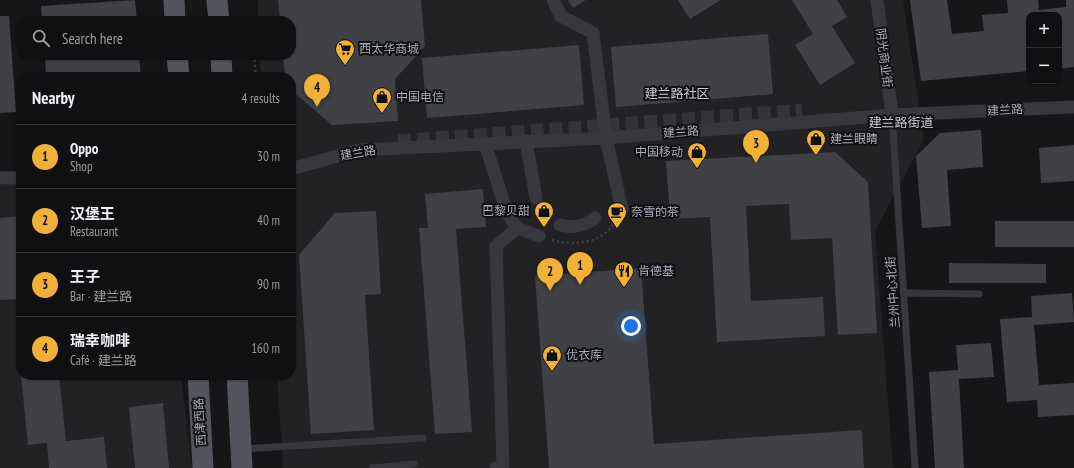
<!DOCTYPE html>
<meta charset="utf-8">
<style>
body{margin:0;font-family:"PT Sans Narrow","Noto Sans SC",sans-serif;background:#19191b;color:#f1f3f6}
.controls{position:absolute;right:12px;top:12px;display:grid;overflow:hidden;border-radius:8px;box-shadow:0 1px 3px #0004}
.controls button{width:36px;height:36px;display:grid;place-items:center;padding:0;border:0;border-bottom:1px solid #303032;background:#101012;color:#f1f3f6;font:20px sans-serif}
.you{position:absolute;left:631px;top:326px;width:14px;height:14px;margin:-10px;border:3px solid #fff;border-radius:50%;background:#1a73e8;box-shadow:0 0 0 6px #1a73e833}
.badge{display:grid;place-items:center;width:26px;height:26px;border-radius:50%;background:#f2b134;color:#111;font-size:13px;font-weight:700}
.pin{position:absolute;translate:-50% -33px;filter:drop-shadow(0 1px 2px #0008)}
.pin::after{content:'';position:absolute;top:21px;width:14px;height:12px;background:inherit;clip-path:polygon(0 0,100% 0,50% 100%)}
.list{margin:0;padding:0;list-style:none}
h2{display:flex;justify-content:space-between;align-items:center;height:52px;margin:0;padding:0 16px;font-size:17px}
h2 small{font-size:13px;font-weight:400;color:#9c9d9f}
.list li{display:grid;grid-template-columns:26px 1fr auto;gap:12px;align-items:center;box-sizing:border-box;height:64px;padding:0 16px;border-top:1px solid #303032}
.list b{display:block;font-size:15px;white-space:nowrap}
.list p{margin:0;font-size:13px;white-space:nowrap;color:#9c9d9f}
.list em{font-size:13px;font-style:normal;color:#9c9d9f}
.icon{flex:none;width:22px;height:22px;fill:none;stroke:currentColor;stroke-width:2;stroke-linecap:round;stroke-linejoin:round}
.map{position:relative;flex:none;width:1074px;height:468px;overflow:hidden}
.search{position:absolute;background:#101012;box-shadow:0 1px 3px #0004;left:16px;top:16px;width:280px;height:44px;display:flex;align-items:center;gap:10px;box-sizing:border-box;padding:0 14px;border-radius:16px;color:#9c9d9f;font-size:15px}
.panel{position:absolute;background:#101012;box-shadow:0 1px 3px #0004;left:16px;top:72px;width:280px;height:308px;border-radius:16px}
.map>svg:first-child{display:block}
.built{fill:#222225}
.building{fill:#404145}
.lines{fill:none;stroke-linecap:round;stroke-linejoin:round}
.street-tunnel{stroke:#333438;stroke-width:13;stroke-dasharray:13 6;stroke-linecap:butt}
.path{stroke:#3d3f44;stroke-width:2.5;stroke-dasharray:2 3;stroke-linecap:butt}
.lane{stroke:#37383d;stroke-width:7}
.street{stroke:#37383d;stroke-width:13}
.primary{stroke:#53555c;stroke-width:21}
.labels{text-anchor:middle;stroke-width:4;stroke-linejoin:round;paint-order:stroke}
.poi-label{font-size:12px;fill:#a8adb8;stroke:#111113;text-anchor:start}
.street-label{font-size:12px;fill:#a8adb8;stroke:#111113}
.neighbourhood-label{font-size:13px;fill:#c9ccd4;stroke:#111113}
</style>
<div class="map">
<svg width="1074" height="468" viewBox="0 0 1074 468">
<rect width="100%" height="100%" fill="#161618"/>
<g class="built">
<path d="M258,0H903L924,139L875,231L893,468H283L277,375H291V77H261L260,55H291V21H258Z"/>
<path d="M21,184V375H181L192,468H0V185Z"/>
</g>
<g class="building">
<path d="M135,0L137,21H42L41,6Z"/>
<path d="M278,0H421L425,46L395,79L398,121L332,125L291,90V77H285L283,55H291V21H280Z"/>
<path d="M568,0H586L573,8Z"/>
<path d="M678,0H721L690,19Z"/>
<path d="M792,0H837L847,17L832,26L855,63L820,85L795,45L813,34Z"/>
<path d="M910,0H947L952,34L984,31L982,15L1008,13L1007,0H1038L1039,10L1066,7V0H1074V67L1059,69V15H1029V71L921,81Z"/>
<path d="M0,16H9L16,112L0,113Z"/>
<path d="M768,34L773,94L616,107L611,47Z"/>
<path d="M579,45L584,105L427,118L422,58Z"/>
<path d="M45,55H139L141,77H46Z"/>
<path d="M981,130L983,167L947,170L951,226L922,228L916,156L940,133Z"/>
<path d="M1074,145V181L1041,183L1039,148Z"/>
<path d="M835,152L868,182L877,333L838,335L832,238L791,240L789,204L746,206L751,301L823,297L825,336L717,342L710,217L670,219L666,161Z"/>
<path d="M483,189L486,227L456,229L472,432L435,434L419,228H428L425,194Z"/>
<path d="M376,211L381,294L365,295L374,430L311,434L299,255L335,213Z"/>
<path d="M21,216V299L0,300V218Z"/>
<rect x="995" y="221" width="79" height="26"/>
<path d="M949,263L1046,264V283H949Z"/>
<path d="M641,268L654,444L862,430L864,468H549L535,276Z"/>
<path d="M1072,293L1074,322L1034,325L1039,385L1074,383V415L1038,417L1037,400L1007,402L1000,319L1032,317L1031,296Z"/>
<path d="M16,326H21V365H20Z"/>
<path d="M991,343L994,377L959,379L964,468H935L929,372L958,370L956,345Z"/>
<path d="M21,375H59L66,441L104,437L107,468H49L47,443L28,445Z"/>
<path d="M163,403L169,468H135L129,407Z"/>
</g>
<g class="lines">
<path class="street-tunnel" d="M398,141L802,110"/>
<g class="path">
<path d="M254,55L256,77"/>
<path d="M541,211L549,218"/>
<path d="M552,240C574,246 603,244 615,221"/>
</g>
<g class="lane">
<path d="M892,115L915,468"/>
<path d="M904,293L979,294"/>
<path d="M243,449L423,438"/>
<path d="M373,468L414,464"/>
</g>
<g class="street">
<path d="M553,0L561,16L593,33L606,138L622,209"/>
<path d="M877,0L892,115"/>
<path d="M526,141L536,198"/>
<path d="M485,143L507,213L517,228L539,236"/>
<path d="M291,169L359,150L606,138L892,115L1074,107"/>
<path d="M0,178H21"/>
<path d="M560,225C573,228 584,227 595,218"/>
<path d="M496,468L503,465L496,246L517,228"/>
</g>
<g class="primary">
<path d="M174,0L175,21"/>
<path d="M217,0L219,21"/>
<path d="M177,55L179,77"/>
<path d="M221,55L222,77"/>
<path d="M198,375L203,468"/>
<path d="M237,375L242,468"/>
</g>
</g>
<defs>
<g id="supermarket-pin" transform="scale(1)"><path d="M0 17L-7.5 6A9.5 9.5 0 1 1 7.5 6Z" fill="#f2b134" stroke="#111113"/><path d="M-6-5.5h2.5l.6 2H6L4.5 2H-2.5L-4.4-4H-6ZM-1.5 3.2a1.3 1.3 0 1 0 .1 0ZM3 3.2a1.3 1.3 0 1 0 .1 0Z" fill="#111"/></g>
<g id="shop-pin" transform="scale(1)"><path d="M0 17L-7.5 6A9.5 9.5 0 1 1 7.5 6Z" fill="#f2b134" stroke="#111113"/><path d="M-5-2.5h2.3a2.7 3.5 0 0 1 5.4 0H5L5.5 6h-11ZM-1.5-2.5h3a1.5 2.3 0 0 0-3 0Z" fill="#111"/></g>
<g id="cafe-pin" transform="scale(1)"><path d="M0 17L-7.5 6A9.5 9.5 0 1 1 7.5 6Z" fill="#f2b134" stroke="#111113"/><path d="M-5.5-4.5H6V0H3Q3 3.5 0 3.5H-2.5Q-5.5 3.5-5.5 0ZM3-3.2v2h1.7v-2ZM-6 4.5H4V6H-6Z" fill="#111"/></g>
<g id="restaurant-pin" transform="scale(1)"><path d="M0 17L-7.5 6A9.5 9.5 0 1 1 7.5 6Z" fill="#f2b134" stroke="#111113"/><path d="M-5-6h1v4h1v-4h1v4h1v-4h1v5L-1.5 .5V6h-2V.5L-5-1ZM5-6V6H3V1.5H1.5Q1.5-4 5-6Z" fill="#111"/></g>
</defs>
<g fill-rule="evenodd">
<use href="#supermarket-pin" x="345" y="49"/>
<use href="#shop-pin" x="382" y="97"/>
<use href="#shop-pin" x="816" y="139"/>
<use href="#shop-pin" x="697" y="152"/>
<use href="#shop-pin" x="544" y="211"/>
<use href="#cafe-pin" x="617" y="212"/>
<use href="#restaurant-pin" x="624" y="271"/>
<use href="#shop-pin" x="552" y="355"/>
</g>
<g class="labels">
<g class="poi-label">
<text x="359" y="53">西太华商城</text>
<text x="396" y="101">中国电信</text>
<text x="830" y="143">建兰眼睛</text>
<text x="683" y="156" text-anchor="end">中国移动</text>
<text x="530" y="215" text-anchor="end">巴黎贝甜</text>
<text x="631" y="216">奈雪的茶</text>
<text x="638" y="275">肯德基</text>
<text x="566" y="359">优衣库</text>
</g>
<g class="street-label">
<text transform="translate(884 58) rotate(83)" y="4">阴光商业街</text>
<text transform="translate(1005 110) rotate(-3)" y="4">建兰路</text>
<text transform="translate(681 132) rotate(-4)" y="4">建兰路</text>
<text transform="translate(358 153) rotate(-10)" y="4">建兰路</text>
<text transform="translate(893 292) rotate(-94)" y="4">兰州中心北街</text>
<text transform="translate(200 422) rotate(-94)" y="4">西津西路</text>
</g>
<g class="neighbourhood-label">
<text x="677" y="98">建兰路社区</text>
<text x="901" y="127">建兰路街道</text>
</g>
</g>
</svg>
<div class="controls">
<button>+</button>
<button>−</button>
</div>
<div class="you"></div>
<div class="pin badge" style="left:580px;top:285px">1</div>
<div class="pin badge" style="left:550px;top:291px">2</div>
<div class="pin badge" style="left:756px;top:163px">3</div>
<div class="pin badge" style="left:317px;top:107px">4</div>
<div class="search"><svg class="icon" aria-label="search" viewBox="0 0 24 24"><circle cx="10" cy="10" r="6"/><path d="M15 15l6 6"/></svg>Search here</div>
<section class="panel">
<h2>Nearby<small>4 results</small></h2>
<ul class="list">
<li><span class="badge">1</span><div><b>Oppo</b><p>Shop</p></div><em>30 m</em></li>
<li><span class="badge">2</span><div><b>汉堡王</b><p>Restaurant</p></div><em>40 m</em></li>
<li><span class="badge">3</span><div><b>王子</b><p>Bar · 建兰路</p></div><em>90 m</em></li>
<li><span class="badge">4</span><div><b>瑞幸咖啡</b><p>Café · 建兰路</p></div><em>160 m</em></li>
</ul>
</section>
</div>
